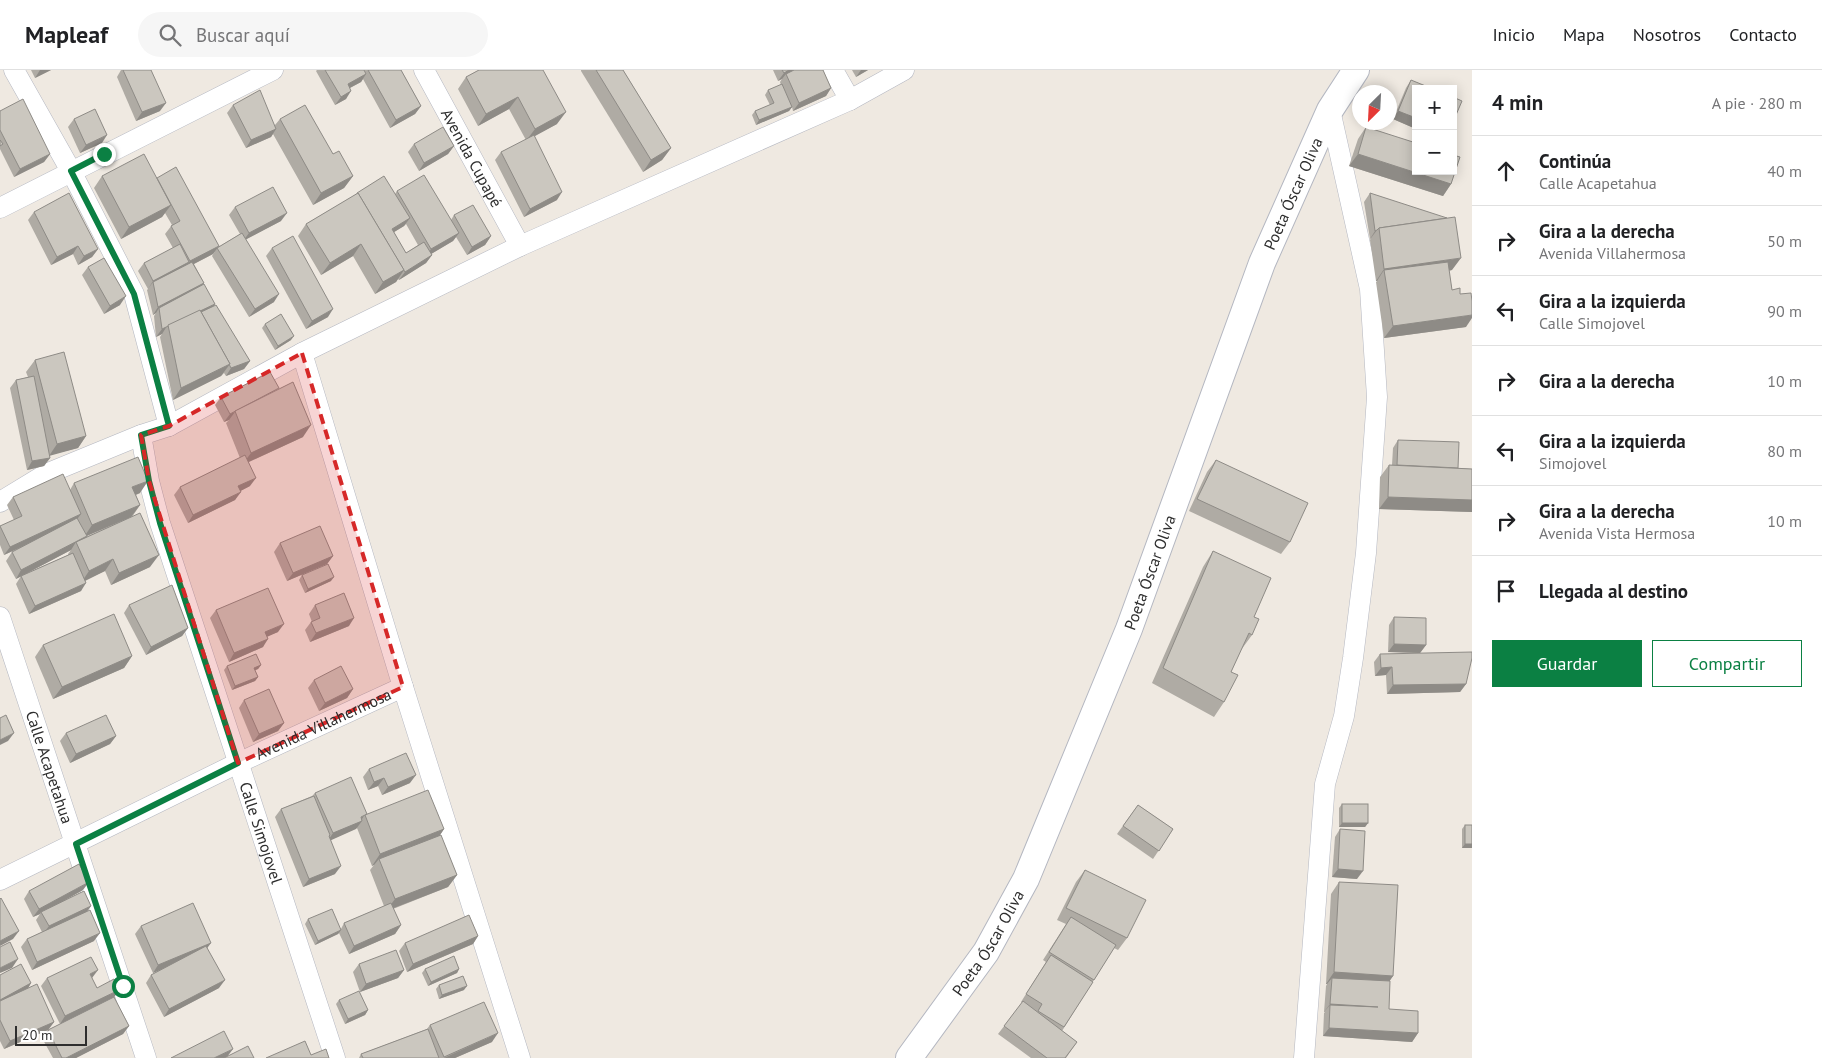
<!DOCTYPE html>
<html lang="es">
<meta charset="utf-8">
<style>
body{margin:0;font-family:"PT Sans",sans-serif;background:#f6f6f6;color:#202124}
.controls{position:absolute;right:15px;top:15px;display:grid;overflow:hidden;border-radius:0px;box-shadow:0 2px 12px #0003}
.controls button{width:45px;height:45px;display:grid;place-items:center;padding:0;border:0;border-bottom:1px solid #e0e0e0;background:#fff;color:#202124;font:25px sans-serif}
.compass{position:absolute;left:1352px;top:15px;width:45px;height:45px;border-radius:50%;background:#fff;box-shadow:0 2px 12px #0003;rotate:204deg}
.scale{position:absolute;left:15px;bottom:12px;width:72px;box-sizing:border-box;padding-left:5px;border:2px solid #2e2e2e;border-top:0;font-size:14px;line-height:18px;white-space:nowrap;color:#2e2e2e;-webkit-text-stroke:4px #fff;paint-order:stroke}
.stop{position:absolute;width:15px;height:15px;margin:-11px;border:4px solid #0b8043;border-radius:50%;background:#fff}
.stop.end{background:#0b8043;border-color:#fff;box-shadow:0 1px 5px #0008}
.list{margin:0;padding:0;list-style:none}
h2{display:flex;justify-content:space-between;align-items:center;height:65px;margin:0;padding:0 20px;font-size:21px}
h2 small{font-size:16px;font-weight:400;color:#757577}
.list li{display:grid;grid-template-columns:32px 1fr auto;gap:15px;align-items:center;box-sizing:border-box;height:70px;padding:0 20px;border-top:1px solid #e0e0e0}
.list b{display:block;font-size:19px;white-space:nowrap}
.list p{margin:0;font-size:16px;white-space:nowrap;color:#757577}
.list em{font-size:16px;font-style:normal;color:#757577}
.actions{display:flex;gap:10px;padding:15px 20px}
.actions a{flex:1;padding:11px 0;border:1px solid #0b8043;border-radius:0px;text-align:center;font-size:18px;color:#0b8043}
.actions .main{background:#0b8043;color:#fff}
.icon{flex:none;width:28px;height:28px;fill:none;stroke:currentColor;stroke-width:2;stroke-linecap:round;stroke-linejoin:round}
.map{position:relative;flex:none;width:1472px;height:988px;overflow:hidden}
header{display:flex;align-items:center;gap:30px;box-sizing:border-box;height:70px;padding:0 25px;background:#fff;border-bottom:1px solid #e0e0e0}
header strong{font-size:24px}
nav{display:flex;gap:28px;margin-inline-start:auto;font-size:18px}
.search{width:350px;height:45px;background:#f6f6f6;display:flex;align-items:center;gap:12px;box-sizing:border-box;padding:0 18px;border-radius:28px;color:#757577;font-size:19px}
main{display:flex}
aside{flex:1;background:#fff}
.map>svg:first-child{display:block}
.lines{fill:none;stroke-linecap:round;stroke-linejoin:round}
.minor-casing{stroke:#b4b7c1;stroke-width:21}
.tertiary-casing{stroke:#b4b7c1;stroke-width:28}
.minor{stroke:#fff;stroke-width:20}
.tertiary{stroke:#fff;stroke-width:26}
.wall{fill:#afaba4;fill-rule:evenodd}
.shaded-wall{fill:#8e8b86}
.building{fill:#cbc7bf;stroke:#8e8b86}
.route{stroke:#0b8043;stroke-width:6}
.marked{fill:#d62828;fill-opacity:0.2;stroke:#d62828;stroke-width:4;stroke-dasharray:10 6;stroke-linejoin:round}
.labels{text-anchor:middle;stroke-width:4.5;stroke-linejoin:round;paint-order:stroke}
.street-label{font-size:16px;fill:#2e2e2e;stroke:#fff}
</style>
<header>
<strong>Mapleaf</strong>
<div class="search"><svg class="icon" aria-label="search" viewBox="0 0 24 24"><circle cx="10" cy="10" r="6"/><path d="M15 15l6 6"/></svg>Buscar aquí</div>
<nav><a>Inicio</a><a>Mapa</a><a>Nosotros</a><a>Contacto</a></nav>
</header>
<main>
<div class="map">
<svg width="1472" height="988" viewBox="0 0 1472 988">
<rect width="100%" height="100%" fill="#efe9e1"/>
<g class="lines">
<g class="minor-casing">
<g id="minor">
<path d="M14,0L71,101L134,224L169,356"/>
<path id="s1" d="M424,0L520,176"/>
<path d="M833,0L850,30"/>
<path d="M0,138L273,0"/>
<path d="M302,283L403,617L520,988"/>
<path id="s2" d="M141,365L149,411L160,453L335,988"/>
<path d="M0,432L46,404L141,365L169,356L302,283L520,176L850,30L904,0"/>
<path id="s3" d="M0,547L146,988"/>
<path id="s4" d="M0,810L238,693L403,617"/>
<path d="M1304,988L1325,714L1344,646L1353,588L1366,483L1377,327L1370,219L1330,40"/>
</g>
</g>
<g class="tertiary-casing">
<g id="tertiary">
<path id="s5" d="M909,988L986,882L1026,809L1129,559L1262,193L1330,40L1356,0"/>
</g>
</g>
<use href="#minor" class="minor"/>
<use href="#tertiary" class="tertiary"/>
</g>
<g class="wall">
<path d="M31,0H51L35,8Z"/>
<path d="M121,0H151L160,41L136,51L117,7Z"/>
<path d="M317,0H401L421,36L415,44L390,58L363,9L361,12L350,18L346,29L335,35L316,1Z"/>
<path d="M479,0L557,54L534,66L557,130L524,147L495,90L501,82L526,70L509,39L478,56L458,19L466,7Z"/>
<path d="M581,0H623L671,78L662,90L643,102L581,1Z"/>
<path d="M773,0H823L831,18L826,26L793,41L792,37L789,41L756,55L752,45L755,41L770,35L765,25L768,20L781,15L780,12L782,9L778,11Z"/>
<path d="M852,0H868L856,7Z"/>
<path d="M1411,10L1416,19V59L1393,49L1406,18Z"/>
<path d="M233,35L275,55L280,49L333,84L353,106L344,118L313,135L273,64L271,67L246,78L227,43Z"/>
<path d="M0,41L50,84L44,92L14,107L0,79Z"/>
<path d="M74,49L102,73L80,83L68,57Z"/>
<path d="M1366,57L1451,114L1443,126L1349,96L1358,69Z"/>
<path d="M414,74L454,76L448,84L419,101L408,82Z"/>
<path d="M102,106L156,108L219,176L213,184L194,194L204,213L202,216L215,234L213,237L250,291L244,299L226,306L224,303L221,306L173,330L160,267L162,264L156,267L154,246L156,243L153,245L147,220L149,218L148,219L138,201L144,193L173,178L165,164L172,155L165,143L162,147L121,169L94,118Z"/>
<path d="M397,121L451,150L454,145L491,166L485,175L467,185L456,167L453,171L431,184L432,185L426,193L399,210L398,209L396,212L375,224L353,186L321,205L298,166L306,154L355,125L357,123L395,124ZM406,154L418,175L406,183L394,162L404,156Z"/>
<path d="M1370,123L1452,200L1449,201L1452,220L1466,257L1384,268L1376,212L1377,211H1376L1370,170L1371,168L1370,169L1364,132Z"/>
<path d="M235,137L281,151L246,169L274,232L249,247L212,186L217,178L240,164L229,145Z"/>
<path d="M34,142L98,179L92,187L78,195L73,184L51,195L28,150Z"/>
<path d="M272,178L328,247L306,259L266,186Z"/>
<path d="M88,197L120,235L104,244L82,205Z"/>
<path d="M265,254L291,270L275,280L262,258Z"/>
<path d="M35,290L86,366L78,378L49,385L50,388L44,396L27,400L10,318L16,310L28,307L26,302Z"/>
<path d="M221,327L303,367L249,392L250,416L240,421L235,430L188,453L174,425L180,417L240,388L226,353L229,350L224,352L215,335Z"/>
<path d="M1398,370L1458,398L1472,399V442L1379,439L1380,407L1389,395H1392L1393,378Z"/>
<path d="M1216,390L1290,472L1281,484L1189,441L1207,402Z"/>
<path d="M74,413L140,423L136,425L140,435L132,447L150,497L111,515L105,501L85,510L81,521L29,544L16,514L21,506L68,485V484L71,480L16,509L6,491L12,482L28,474L4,485L0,475V456L14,450L7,435L13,427L70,420ZM128,448L86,467L87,466Z"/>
<path d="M280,473L333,486L327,494L287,511L274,482Z"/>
<path d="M1213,481L1252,565L1241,580L1231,602L1224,632L1214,647L1152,613L1203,497Z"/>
<path d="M302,505L331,511L305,523L299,510Z"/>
<path d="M129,535L188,558L182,566L146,585L124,543Z"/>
<path d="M315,535L349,556L310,572L305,560L311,552H312L309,544Z"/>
<path d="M216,540L278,562L267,566L263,577L229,592L210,548Z"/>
<path d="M1394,547L1426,575L1420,583L1388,582L1389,555Z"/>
<path d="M43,575L132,586L124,598L53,629L35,587Z"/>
<path d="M1380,584L1466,614L1460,622L1387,624L1386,605L1375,606L1374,592Z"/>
<path d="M261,595L258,599L255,600L258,607L255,611L232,620L224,600L227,596Z"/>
<path d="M314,610L353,619L347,628L319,641L308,618Z"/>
<path d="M244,630L284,653L278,661L253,672L239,638Z"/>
<path d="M66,663L116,666L110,674L70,693L60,671Z"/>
<path d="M369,699L410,713L382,725L378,716L368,720L363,707Z"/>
<path d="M315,723L367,744L444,759L440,765L457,805L448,817L393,839L401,855L395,864L349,884L339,863L338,864L315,875L305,854L308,849L341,859L344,853L384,836L370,800L374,795L372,796L357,758L330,770L335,804L303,817L275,747L281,739L312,726Z"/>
<path d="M1342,734L1368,753L1365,757H1339V738Z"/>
<path d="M1138,735L1173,759L1153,789L1117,764Z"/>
<path d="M1465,755H1472V778H1462V759Z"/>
<path d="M1340,759L1357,809L1332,807L1335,767Z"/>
<path d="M1085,800L1127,868L1118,880L1114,878L1062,961L1077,972L1066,988H1031L998,964L1022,933L1021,932L1046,892L1043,890L1066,854L1057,850L1076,812Z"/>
<path d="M1339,812L1393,906L1389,911V939L1418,963L1412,972L1323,966L1324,943L1325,942H1324L1326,916L1327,914H1326L1331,824Z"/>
<path d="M83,820L65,830L91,836L87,842L94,871L32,900L21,877L27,869L42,862L36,850L40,844L33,847L24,829L29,821Z"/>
<path d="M141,856L207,877L219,918L164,947L146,913L151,905L165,898L153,903L135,864Z"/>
<path d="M478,866L473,874L407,902L399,881L405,873Z"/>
<path d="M359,894L404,900L398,908L360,922L353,902Z"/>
<path d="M425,899H459L457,903L428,916L422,903Z"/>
<path d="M0,905L31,913L28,918L54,952L48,960L60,954L41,916L47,908H92L97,918L114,927L129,956L123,964L76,988H53L42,968L48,960L4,979L0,971Z"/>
<path d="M439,915L464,920L439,929L436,919Z"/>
<path d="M339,930L368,940L365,945L345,954L336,934Z"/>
<path d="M430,955L492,972L455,988H359L361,984L427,959Z"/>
</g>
<g class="shaded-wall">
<path d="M40,0H51L35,8Z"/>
<path d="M789,0H802L786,4L782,9L778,11L784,3Z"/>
<path d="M861,0H868L856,7Z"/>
<path d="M366,4L361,12L342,22L348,14Z"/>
<path d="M831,18L826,26L793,41L799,33Z"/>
<path d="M351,21L346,29L335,35L341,27Z"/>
<path d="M518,27L509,39L478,56L486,44Z"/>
<path d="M166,33L160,41L136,51L142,42Z"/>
<path d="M421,36L415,44L390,58L396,50Z"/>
<path d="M792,37L789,41L756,55L759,50Z"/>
<path d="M1398,41L1416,48V59L1393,49Z"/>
<path d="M566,42L557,54L526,71L535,59Z"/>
<path d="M276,59L271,67L246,78L251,70Z"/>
<path d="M107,65L102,73L80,83L86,75Z"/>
<path d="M454,76L448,84L419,101L424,93Z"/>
<path d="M671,78L662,90L643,102L651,90Z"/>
<path d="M50,84L44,92L14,107L20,99Z"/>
<path d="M1358,84L1451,114L1443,126L1349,96Z"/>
<path d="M353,106L344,118L313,135L321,123Z"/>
<path d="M562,122L557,130L524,147L530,139Z"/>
<path d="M171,135L162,147L121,169L129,157Z"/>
<path d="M287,143L281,151L243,171L249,163Z"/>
<path d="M410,148L404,156L386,167L392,159Z"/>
<path d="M1377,160L1371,168L1370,169L1375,161Z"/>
<path d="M459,163L453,171L426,187L431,179Z"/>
<path d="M491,166L485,175L467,185L472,177Z"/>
<path d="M361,174L353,186L321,205L330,193Z"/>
<path d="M78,176L73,184L51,195L57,187Z"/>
<path d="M219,176L213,184L184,199L190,191Z"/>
<path d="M98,179L92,187L78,195L84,186Z"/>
<path d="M432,185L426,193L399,210L405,202Z"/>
<path d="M1461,188L1452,200L1386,209L1384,200L1377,211H1376L1384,199Z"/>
<path d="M189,192L183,200L153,212L148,219L153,211Z"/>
<path d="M404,200L396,212L375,224L383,212Z"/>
<path d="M204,213L198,221L159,238L156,243L153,245L158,237Z"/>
<path d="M279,224L274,232L249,247L255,239Z"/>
<path d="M126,226L120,235L104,244L110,236Z"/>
<path d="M215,234L210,242L168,256Z"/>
<path d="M333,239L328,247L306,259L312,251Z"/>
<path d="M1472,245V248L1466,257L1384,268L1393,256Z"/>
<path d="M167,256L162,264L156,267L162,259Z"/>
<path d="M294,266L291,270L275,280L278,276Z"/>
<path d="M250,291L244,299L226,306L231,298Z"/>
<path d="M230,294L221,306L173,330L181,318Z"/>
<path d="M235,342L229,350L224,352L230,344Z"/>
<path d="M311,355L303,367L242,395L251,383Z"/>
<path d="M86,366L78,378L49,386L57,374Z"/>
<path d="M50,388L44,396L27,400L32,391Z"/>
<path d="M256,408L250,416L233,425L238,416Z"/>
<path d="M148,411L140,423L124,429L132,417Z"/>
<path d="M241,422L235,430L188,453L193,445Z"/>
<path d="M1388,427L1472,430V442L1379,439Z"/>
<path d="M140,435L131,447L84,467L92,455Z"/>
<path d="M81,444L75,452L4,485L10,477Z"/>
<path d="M87,466L81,474L76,472L71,480L16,509L21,500Z"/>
<path d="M159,485L150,497L111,515L119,503Z"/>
<path d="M333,486L327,494L287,511L293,503Z"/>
<path d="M113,489L105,501L81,513L89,501Z"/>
<path d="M334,507L331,511L305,523L308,519Z"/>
<path d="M86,513L81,521L29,544L35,536Z"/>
<path d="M354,548L349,556L310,572L316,563Z"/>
<path d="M284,554L278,562L260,570L265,562Z"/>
<path d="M188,558L182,566L146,585L151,577Z"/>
<path d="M268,569L263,577L229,592L234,583Z"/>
<path d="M1394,574L1426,575L1420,583L1388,582Z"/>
<path d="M132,586L124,598L53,629L62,617Z"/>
<path d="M261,595L258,599L251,602L254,598Z"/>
<path d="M1392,597L1386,605L1375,606L1381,598Z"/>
<path d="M258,607L255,611L232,620L235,616Z"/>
<path d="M1466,614L1460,622L1387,624L1393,615Z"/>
<path d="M353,619L347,628L319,641L325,633Z"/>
<path d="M284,653L278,661L253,672L259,664Z"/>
<path d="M14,663L8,671L0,675V670Z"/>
<path d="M116,666L110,674L70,693L76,684Z"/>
<path d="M416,705L410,713L382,725L388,717Z"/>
<path d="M384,708L378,716L368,720L374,712Z"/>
<path d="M364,746L360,752L362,751L356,759L327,772L333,763Z"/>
<path d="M1342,753H1368L1365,757H1339Z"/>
<path d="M444,759L436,771L379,789L374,795L372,796L380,784Z"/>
<path d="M1465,774H1472V778H1462Z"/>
<path d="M341,796L335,804L303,817L309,809Z"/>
<path d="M1338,799L1363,801L1357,809L1332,807Z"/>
<path d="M457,805L448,817L386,841L395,829Z"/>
<path d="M89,812L83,820L42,843L41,842L40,844L33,847L39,839Z"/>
<path d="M91,836L85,844L43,864L49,856Z"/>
<path d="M401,855L395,864L349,884L354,876Z"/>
<path d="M341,860L338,864L315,875L318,871Z"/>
<path d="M19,861L13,869L0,876V871Z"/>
<path d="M100,863L94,871L32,900L37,892Z"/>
<path d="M478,866L473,874L407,902L413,894Z"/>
<path d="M211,873L205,881L153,903L158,895Z"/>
<path d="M18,889L12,898L0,903V898Z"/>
<path d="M459,899L457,903L428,916L431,912Z"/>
<path d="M98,900L92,908L90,904Z"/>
<path d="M404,900L398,908L360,922L366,914Z"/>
<path d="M1334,902L1393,906L1385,918L1332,908L1327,914H1326Z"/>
<path d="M225,910L219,918L164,947L169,939Z"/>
<path d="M31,913L26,922L0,935V930Z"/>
<path d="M467,916L464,920L439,929L442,925Z"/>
<path d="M119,920L113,929L60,954L65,946Z"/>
<path d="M1330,934L1378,937L1330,935L1324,942Z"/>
<path d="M368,940L365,945L345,954L348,949Z"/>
<path d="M54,952L48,960L4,979L10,971Z"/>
<path d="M129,956L123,964L76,988H66Z"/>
<path d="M1329,958L1418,963L1412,972L1323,966Z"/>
<path d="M498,963L492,972L455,988H444Z"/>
<path d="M233,979L227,987L225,988H214Z"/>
</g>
<g class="building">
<path d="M123,0H151L166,33L142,42Z"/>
<path d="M325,0H364L366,4L348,14L351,21L341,27Z"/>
<path d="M368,0H401L421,36L396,50Z"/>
<path d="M479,0H543L566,42L535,59L518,27L486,44L466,7Z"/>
<path d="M596,0H623L671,78L651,90Z"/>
<path d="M782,0H789L784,3Z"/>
<path d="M794,0H823L831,18L799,33L786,4Z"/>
<path d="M1411,10L1433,19H1416V48L1398,41Z"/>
<path d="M782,14L792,37L759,50L755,41L774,33L768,20Z"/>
<path d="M260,20L276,59L251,70L233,35Z"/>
<path d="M1453,27L1462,31L1453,52Z"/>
<path d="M23,29L50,84L20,99L0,60V41Z"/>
<path d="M305,35L333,84L339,81L353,106L321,123L280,49Z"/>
<path d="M95,39L107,65L86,75L74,49Z"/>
<path d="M443,57L454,76L424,93L414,74Z"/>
<path d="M1366,57L1416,73V101H1453V85L1460,87L1451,114L1358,84Z"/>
<path d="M534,65L562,122L530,139L501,82Z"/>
<path d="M0,70L3,74L0,76Z"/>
<path d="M144,84L171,135L129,157L102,106Z"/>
<path d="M176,97L219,176L190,191L171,156L180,151L157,108Z"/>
<path d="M424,105L459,163L431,179L397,121Z"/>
<path d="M384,106L410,148L392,159L406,183L424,172L432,185L405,202L358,123V124L357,123Z"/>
<path d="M273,117L287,143L249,163L235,137Z"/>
<path d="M69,123L98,179L84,186L78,176L57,187L34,142Z"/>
<path d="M358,123L404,200L383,212L361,174L330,193L306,154Z"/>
<path d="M1370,123L1447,148L1379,158L1377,160L1375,161Z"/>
<path d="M473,135L491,166L472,177L454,145Z"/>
<path d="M1455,147L1461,188L1384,199L1379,158Z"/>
<path d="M242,163L279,224L255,239L217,178Z"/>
<path d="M293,166L333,239L312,251L272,178Z"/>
<path d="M180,174L189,192L153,211L144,193Z"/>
<path d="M104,188L126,226L110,236L88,197Z"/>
<path d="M192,192L204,213L158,237L153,212Z"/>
<path d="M1448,192L1452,220L1460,218V224L1471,223L1472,231V245L1393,256L1384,200Z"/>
<path d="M204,214L215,234L162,259L159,238Z"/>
<path d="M216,235L250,291L231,298L229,294H230L201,242Z"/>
<path d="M200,240L230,294L181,318L168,255Z"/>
<path d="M281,244L294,266L278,276L265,254Z"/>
<path d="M64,282L86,366L57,374L35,290Z"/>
<path d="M270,302L279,318L230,344L221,327Z"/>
<path d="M34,306L50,388L32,391L16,310Z"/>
<path d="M293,312L311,355L251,383L235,341Z"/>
<path d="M1398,370L1459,372L1458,398L1397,395Z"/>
<path d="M245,385L256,408L238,416L241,422L193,445L180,417Z"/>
<path d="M138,387L148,411L132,417L140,435L92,455L74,413Z"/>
<path d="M1216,390L1308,433L1290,472L1197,429Z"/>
<path d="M1389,395L1472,399V430L1388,427Z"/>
<path d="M63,404L81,444L10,477L0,456L22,446L13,427Z"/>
<path d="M140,443L159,485L119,503L113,489L89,501L76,472Z"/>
<path d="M77,448L87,466L21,500L12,482Z"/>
<path d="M320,456L333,486L293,503L280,473Z"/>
<path d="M1213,481L1271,508L1254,547L1259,549L1252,565L1249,563L1231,602L1238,605L1224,632L1163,598Z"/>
<path d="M73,483L86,513L35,536L21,506Z"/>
<path d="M328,494L334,507L308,519L302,505Z"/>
<path d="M172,515L188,558L151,577L129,535Z"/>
<path d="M268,518L284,554L265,562L268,569L234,583L216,540Z"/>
<path d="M344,523L354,548L316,563L311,552L320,548L315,535Z"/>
<path d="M114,544L132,586L62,617L43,575Z"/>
<path d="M1394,547L1426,548V575L1394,574Z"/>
<path d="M1472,582V588L1466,614L1393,615L1392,597L1381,598L1380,584Z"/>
<path d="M256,584L261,595L254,598L258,607L235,616L227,596Z"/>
<path d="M341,596L353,619L325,633L314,610Z"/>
<path d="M269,619L284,653L259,664L244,630Z"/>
<path d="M6,645L14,663L0,670V648Z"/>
<path d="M106,645L116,666L76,684L66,663Z"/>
<path d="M406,683L416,705L388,717L384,708L374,712L369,699Z"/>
<path d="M351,707L367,744L361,747L362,751L333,763L315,723Z"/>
<path d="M428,720L444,759L380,784L365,745Z"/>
<path d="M314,726L330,765L329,766L341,796L309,809L281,739Z"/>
<rect x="1342" y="734" width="26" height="19"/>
<path d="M1138,735L1173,759L1159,781L1123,756Z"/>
<rect x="1465" y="755" width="7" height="19"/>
<path d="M1340,759L1365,761L1363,801L1338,799Z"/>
<path d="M441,765L457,805L395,829L379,789Z"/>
<path d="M79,794L89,812L39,839L29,821Z"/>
<path d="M1085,800L1146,830L1127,868L1066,838Z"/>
<path d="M1339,812L1398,815L1393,906L1334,902Z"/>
<path d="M84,821L91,836L49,856L41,842Z"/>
<path d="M1,828L19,861L0,871V829Z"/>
<path d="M193,833L211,873L158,895L141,856Z"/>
<path d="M391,833L401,855L354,876L344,853Z"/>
<path d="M332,839L341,860L318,871L308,849Z"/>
<path d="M90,840L100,863L37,892L27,869Z"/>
<path d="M469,845L478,866L413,894L405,873Z"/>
<path d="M1071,847L1116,875L1094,910L1049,882Z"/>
<path d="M10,872L18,889L0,898V877Z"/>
<path d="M206,876L225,910L169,939L151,905Z"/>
<path d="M396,880L404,900L366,914L359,894Z"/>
<path d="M1051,885L1093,912L1064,957L1038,941L1042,934L1026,924Z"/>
<path d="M454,886L459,899L431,912L425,899Z"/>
<path d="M91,887L98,900L90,904L97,918L114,909L119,920L65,946L47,908Z"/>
<path d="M21,894L31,913L0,930V905Z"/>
<path d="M463,906L467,916L442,925L439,915Z"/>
<path d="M1332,908L1390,911L1389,939L1418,941V963L1329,958L1330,935L1378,937L1330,934Z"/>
<path d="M37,914L54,952L10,971L0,950V931Z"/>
<path d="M359,921L368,940L348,949L339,930Z"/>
<path d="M114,927L129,956L66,988H62L48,960Z"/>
<path d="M1023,931L1077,972L1065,988H1047L1004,956Z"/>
<path d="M484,932L498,963L444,987L430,955Z"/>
<path d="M428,959L439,988H363L361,984Z"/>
<path d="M224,961L233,979L214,988H171Z"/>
<path d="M305,971L311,985L326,979L329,988H266Z"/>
<path d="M248,976L254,988H224Z"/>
</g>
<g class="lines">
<path class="route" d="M104,84L71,101L134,224L169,356L141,365L149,411L160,453L238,693L76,774L123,916"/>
</g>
<path class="marked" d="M302,283L403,617L238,693L149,411L141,365L169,356Z"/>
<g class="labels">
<g class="street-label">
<text dy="6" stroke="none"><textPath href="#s1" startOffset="100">Avenida Cupapé</textPath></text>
<text dy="6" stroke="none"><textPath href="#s5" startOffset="950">Poeta Óscar Oliva</textPath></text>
<text dy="6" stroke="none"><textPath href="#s5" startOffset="545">Poeta Óscar Oliva</textPath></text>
<text dy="6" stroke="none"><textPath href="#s4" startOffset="359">Avenida Villahermosa</textPath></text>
<text dy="6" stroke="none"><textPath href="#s3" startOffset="158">Calle Acapetahua</textPath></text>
<text dy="6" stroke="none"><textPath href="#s2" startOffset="416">Calle Simojovel</textPath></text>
<text dy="6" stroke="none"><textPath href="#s5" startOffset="140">Poeta Óscar Oliva</textPath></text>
</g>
</g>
</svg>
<div class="controls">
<button>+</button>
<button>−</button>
</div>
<svg class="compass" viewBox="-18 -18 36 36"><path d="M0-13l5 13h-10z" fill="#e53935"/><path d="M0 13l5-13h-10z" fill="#757577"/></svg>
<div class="scale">20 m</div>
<div class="stop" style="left:123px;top:916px"></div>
<div class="stop end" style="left:104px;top:84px"></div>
</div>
<aside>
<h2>4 min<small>A pie · 280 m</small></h2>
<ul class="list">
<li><svg class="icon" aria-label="ahead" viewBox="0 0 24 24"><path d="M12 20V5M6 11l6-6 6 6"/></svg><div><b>Continúa</b><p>Calle Acapetahua</p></div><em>40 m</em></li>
<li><svg class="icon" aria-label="right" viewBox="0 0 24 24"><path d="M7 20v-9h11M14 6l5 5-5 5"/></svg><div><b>Gira a la derecha</b><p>Avenida Villahermosa</p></div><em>50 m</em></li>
<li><svg class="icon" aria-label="left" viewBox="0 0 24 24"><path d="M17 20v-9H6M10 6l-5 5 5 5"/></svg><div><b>Gira a la izquierda</b><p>Calle Simojovel</p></div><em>90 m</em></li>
<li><svg class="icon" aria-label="right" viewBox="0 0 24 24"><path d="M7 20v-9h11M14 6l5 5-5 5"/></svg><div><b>Gira a la derecha</b></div><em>10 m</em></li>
<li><svg class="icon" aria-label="left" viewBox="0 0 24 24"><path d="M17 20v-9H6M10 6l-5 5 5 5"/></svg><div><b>Gira a la izquierda</b><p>Simojovel</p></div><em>80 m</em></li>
<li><svg class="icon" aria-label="right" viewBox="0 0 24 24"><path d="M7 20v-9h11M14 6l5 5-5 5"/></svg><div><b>Gira a la derecha</b><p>Avenida Vista Hermosa</p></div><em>10 m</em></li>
<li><svg class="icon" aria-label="arrive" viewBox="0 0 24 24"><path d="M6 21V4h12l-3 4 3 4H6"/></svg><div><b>Llegada al destino</b></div></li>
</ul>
<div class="actions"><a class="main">Guardar</a><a>Compartir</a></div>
</aside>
</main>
